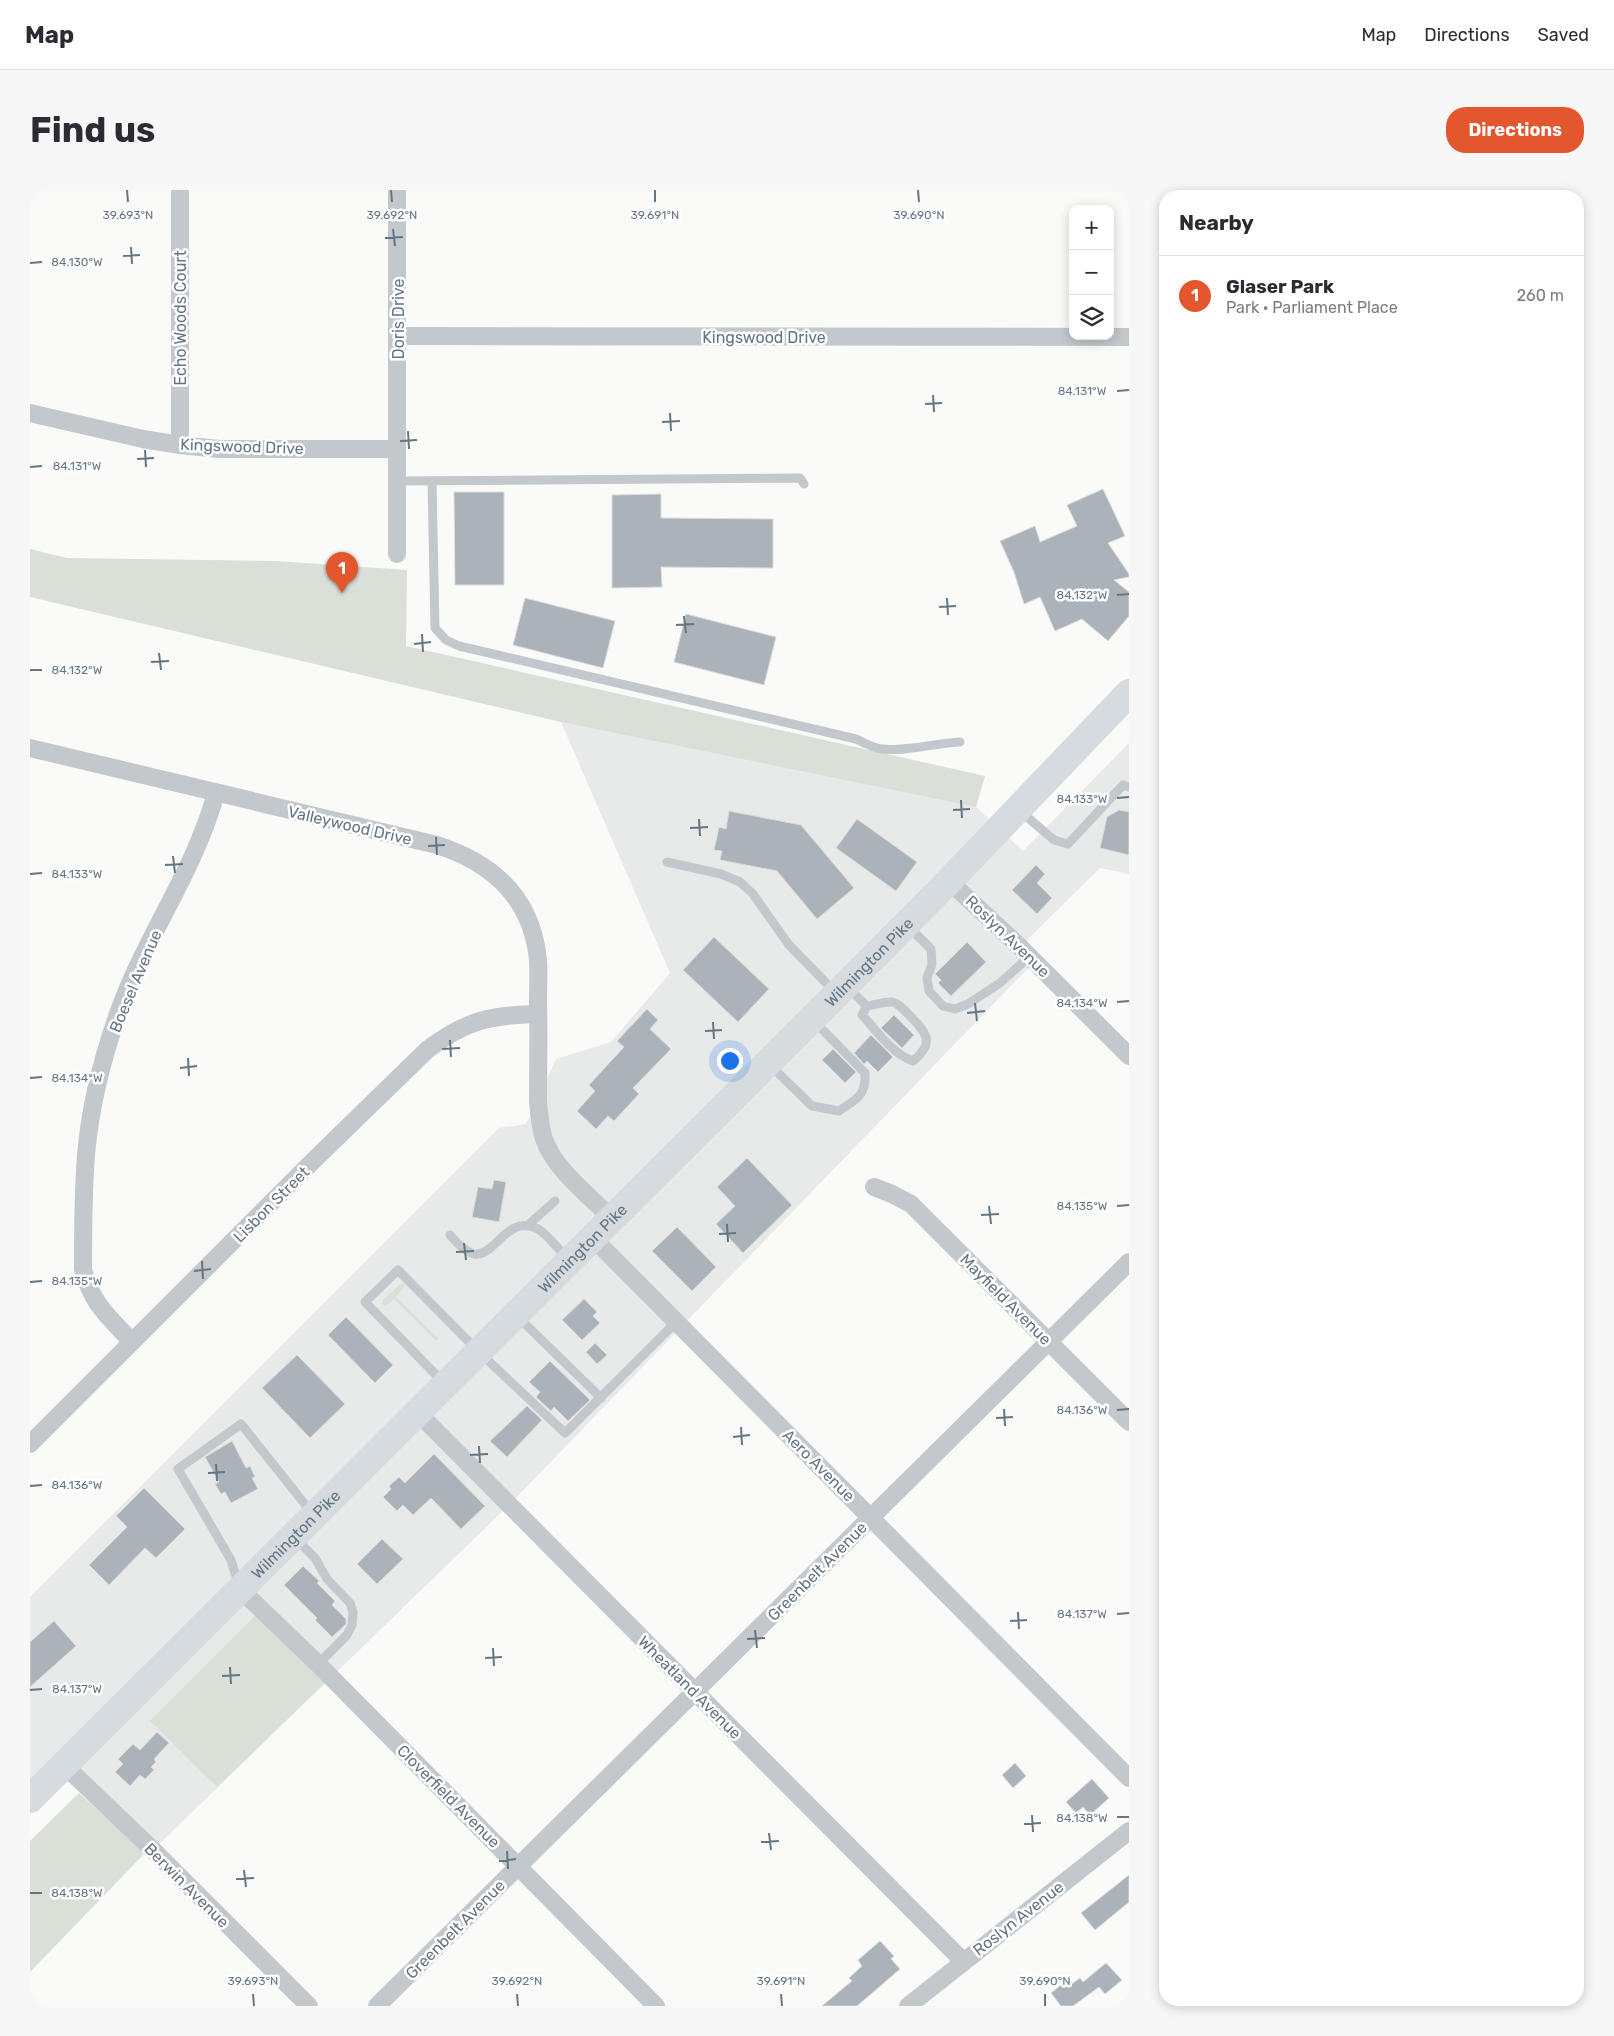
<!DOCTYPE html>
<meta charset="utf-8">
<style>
body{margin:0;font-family:Rubik,sans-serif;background:#f7f7f7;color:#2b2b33}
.controls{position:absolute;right:15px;top:15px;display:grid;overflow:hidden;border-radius:10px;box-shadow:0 2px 12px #0003}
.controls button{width:45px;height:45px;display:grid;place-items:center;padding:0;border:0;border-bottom:1px solid #e1e1e2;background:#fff;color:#2b2b33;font:25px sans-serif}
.you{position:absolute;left:699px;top:870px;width:18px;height:18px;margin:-12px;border:4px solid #fff;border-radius:50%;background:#1a73e8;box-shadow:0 0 0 8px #1a73e833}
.badge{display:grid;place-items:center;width:32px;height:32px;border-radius:50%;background:#e4572e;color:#fff;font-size:16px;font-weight:700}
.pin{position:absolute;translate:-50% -41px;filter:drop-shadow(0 1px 2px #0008)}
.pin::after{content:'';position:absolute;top:26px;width:18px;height:15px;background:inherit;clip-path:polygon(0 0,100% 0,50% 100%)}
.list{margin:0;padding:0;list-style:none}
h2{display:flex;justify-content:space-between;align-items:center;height:65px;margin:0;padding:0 20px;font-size:21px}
h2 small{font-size:16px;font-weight:400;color:#7c7c81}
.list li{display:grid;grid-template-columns:32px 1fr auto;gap:15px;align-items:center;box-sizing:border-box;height:80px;padding:0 20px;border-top:1px solid #e1e1e2}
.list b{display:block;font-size:19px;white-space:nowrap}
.list p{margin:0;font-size:16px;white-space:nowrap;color:#7c7c81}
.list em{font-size:16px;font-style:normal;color:#7c7c81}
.icon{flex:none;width:28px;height:28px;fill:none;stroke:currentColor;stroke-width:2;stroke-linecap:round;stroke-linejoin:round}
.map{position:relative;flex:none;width:1099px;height:1816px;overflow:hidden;border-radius:20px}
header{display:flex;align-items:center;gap:30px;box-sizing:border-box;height:70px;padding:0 25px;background:#fff;border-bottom:1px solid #e1e1e2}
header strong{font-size:24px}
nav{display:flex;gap:28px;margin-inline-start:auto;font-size:18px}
.intro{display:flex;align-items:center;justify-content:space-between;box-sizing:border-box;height:120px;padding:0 30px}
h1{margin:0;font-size:35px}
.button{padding:12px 22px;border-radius:20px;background:#e4572e;color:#fff;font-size:18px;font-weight:700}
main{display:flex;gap:30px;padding:0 30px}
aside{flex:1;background:#fff;border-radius:20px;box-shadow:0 2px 12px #0003}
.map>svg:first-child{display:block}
.built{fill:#e8e9e9}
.green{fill:#dadfd7}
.building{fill:#aab3b9;stroke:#dcdcda}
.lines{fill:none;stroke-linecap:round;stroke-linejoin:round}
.service{stroke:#c3c8cc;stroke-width:9}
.minor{stroke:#c3c8cc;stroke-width:18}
.primary{stroke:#d6dbdf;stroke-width:28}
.ticks{fill:none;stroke:#657683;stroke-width:2}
.labels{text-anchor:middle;stroke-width:5;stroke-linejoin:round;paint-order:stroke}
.street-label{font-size:16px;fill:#657683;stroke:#fff}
.ticks-label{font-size:12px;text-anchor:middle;fill:#657683;stroke:#fff;stroke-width:5;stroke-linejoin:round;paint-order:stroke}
</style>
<header>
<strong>Map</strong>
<nav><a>Map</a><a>Directions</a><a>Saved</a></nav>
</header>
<div class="intro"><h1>Find us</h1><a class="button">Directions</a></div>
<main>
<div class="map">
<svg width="1099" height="1816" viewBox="0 0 1099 1816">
<rect width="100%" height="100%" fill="#fafaf8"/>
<path class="built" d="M531,532L946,617L993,661L1099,553V684L1070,678L991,756L1005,771L479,1315L123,1660L34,1575L0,1609V1407L469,938L496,934L526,869L581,852L640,783Z"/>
<g class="green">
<path d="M0,359L37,368L246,371L377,380L376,456L955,586L946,617L531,532L0,407Z"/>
<path d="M372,1093L376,1095L366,1107L409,1149L405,1150L364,1109L355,1116L352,1114L353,1110Z"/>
<path d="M227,1424L296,1492L187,1597L120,1531Z"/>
<path d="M49,1603L115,1663L0,1782V1651Z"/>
</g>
<g class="building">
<path d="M1073,299L1095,346L1078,353L1099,384V387L1084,390L1099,402V426L1078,451L1052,429L1025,441L1010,407L994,414L984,382L970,351L1005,336L1010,352L1047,336L1037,315Z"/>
<path d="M424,302H474V395H425Z"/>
<path d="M631,304V328L743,329V378L631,377L632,397L582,398V305Z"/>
<path d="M495,408L585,431L573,478L483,455Z"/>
<path d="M656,424L746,447L734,495L644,472Z"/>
<path d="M1089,620L1099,622V665L1070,658L1077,627Z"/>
<path d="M699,621L771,635L824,698L787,729L747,681L690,670L692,661L684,660L689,637L696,639Z"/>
<path d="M827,629L887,672L866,701L806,658Z"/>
<path d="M1006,675L1015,684L1007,693L1022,708L1007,724L982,700Z"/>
<path d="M684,747L739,799L708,832L653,780Z"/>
<path d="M937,752L956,772L921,806L908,793L911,790L905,784Z"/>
<path d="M617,819L628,830L620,839L641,859L603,898L609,904L584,931L578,926L566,939L547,921L565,901L559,895L594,857L587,851Z"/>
<path d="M864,825L884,845L872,858L851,838Z"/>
<path d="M841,845L863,867L848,882L837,871L834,874L824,863Z"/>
<path d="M803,859L826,882L815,893L792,870Z"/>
<path d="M717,968L762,1015L713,1063L686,1034L705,1016L687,997Z"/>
<path d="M464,990L476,992L469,1032L442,1027L448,997L462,999Z"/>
<path d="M647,1037L686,1077L662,1101L622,1061Z"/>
<path d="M554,1109L567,1122L563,1126L570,1133L552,1150L532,1130Z"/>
<path d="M316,1127L363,1175L345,1193L298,1145Z"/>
<path d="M565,1153L577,1165L567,1174L556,1162Z"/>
<path d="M267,1165L315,1214L280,1248L232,1198Z"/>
<path d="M520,1171L560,1210L538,1231L524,1217L521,1221L506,1207L510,1202L499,1192Z"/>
<path d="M497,1216L512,1230L477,1267L460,1251Z"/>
<path d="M202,1251L216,1278L220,1276L225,1287L222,1288L228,1299L201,1313L195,1302L191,1304L185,1294L189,1292L175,1267Z"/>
<path d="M404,1264L455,1316L431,1339L401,1308L383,1325L373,1315L367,1321L353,1307L361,1299L359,1296L369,1287L375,1293Z"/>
<path d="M114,1298L155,1339L126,1368L115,1358L79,1395L59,1375L97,1337L86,1326Z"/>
<path d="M352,1349L373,1369L347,1394L327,1374Z"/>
<path d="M273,1376L289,1391L287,1393L305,1411L302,1415L316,1429V1434L302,1447L285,1430L287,1428L254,1395Z"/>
<path d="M24,1431L46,1456L0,1497V1452Z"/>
<path d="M127,1542L139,1553L124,1569L126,1572L121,1577L124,1580L115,1589L110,1585L100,1596L85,1582L93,1574L88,1569L103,1554L110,1560Z"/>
<path d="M985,1573L996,1586L983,1598L972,1585Z"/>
<path d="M1062,1589L1079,1608L1060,1625L1053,1617L1046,1623L1036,1612Z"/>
<path d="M1099,1685V1712L1065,1740L1051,1723Z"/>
<path d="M850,1751L864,1766L861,1769L870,1779L827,1816H792L822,1791L819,1788L832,1776L828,1770Z"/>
<path d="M1076,1773L1092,1790L1075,1804L1069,1797L1043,1816H1031L1021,1803L1036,1791L1039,1796L1050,1788L1053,1792Z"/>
</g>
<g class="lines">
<g class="service">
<path d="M367,291L770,288L774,294"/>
<path d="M402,291L405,438L416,450L429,456L826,549C834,553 843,558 852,559C874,562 906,553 930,552"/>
<path d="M989,620L1024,650L1038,654L1093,595L1099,597"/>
<path d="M637,672L691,684L710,692L723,704L759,755L805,802"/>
<path d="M878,736L901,759L902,774L897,788L899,801L913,816L925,819L938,814L970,793L1000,766"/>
<path d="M818,798L837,816C844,815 853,812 861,812C868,812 875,821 880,826C897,843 905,853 883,871C862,864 847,841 832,825L837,816"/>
<path d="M740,875L782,916L809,921C826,909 836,907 835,883L784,831"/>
<path d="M497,1036L525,1011"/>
<path d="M420,1045C426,1052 435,1062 444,1064C466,1067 477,1023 508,1039C517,1044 530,1061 538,1069"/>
<path d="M487,1126L571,1208"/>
<path d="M413,1192L335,1112L368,1080L449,1162L535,1243L647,1131"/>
<path d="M265,1348L285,1368L297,1389L320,1413L323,1422L322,1435L317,1445L288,1474"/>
<path d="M209,1396L201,1370L148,1279L211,1234L282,1323"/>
</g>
<g class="minor">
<path d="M150,0V255"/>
<path d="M367,0V364"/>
<path d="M368,146L1099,147"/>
<path d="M0,223L113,249L150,255L189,259H367"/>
<path d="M0,558L407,655C463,673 502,708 508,770C509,784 508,798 508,812C509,845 508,878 508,911C509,924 510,937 514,949C524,979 560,1006 582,1029"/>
<path d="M919,691L990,757L1099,866"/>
<path d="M844,997L862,1004L881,1014L1099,1232"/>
<path d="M562,1047L1099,1588"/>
<path d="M102,1152C79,1127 61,1113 53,1079C53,1041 53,1003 56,965C60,917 73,866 89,821C116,746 165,680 186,603"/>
<path d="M388,1223L933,1771"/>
<path d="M0,1254L285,969L397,860C436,830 461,825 508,824"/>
<path d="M210,1399L288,1474L626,1816"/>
<path d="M34,1575L123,1660L279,1816"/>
<path d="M347,1816L1099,1072"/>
<path d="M878,1816L1099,1641"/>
</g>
<path class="primary" id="s1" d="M0,1609L807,804L919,691L1099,503"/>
</g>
<path class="ticks" d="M97,0L98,12M361,0L362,12M625,0V12M888,0L889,12M363,39L365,56M355,48L373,47M101,57L102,74M93,66L110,65M0,73L12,72M1087,201L1099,200M903,205L904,222M895,214L912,213M640,223L641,241M632,232L650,231M378,241L379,259M370,251L387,250M115,260L116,277M107,269L124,268M0,277L12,276M1087,405L1099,404M917,408L918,425M909,417L926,416M654,426L656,443M646,435L664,434M392,444L393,462M384,454L401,452M129,463L131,480M121,472L139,471M0,480H12M1087,608L1099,607M931,610L932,628M923,620L940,619M669,629L670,646M660,638L678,637M406,647L407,665M398,656L415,655M143,666L145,683M135,675L153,674M0,684L12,683M1087,812L1099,811M945,813L947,831M937,823L955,821M683,832L684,849M675,841L692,840M420,850L421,867M412,859L430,858M158,868L159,886M150,878L167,876M0,888L12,887M959,1016L961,1034M1087,1016L1099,1015M951,1025L969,1024M697,1034L698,1052M689,1044L706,1043M434,1053L436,1070M426,1062L444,1061M172,1071L173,1089M164,1081L181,1079M0,1092L12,1091M974,1219L975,1236M1087,1220L1099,1219M966,1228L983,1227M711,1237L712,1255M703,1247L720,1245M449,1256L450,1273M440,1265L458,1264M186,1274L187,1291M178,1283L195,1282M0,1296L12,1295M988,1422L989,1439M1087,1424L1099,1423M980,1431L997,1430M725,1440L727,1458M717,1449L735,1448M463,1458L464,1476M455,1468L472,1467M200,1477L201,1494M192,1486L210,1485M0,1500L12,1499M1002,1625L1003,1642M1087,1627H1099M994,1634L1011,1633M739,1643L741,1660M731,1652L749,1651M477,1661L478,1679M469,1671L486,1669M214,1680L216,1697M206,1689L224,1688M0,1703H12M223,1804L224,1816M487,1804L488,1816M751,1804L752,1816M1015,1804V1816"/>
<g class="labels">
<g class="street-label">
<text transform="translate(150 128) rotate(-90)" y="6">Echo Woods Court</text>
<text transform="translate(368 129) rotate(-90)" y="6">Doris Drive</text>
<text x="734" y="153">Kingswood Drive</text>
<text transform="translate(212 256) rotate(2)" y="6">Kingswood Drive</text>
<text transform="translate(320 635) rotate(13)" y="6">Valleywood Drive</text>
<text transform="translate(978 746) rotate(44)" y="6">Roslyn Avenue</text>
<text dy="6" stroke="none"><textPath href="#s1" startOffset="1185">Wilmington Pike</textPath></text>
<text transform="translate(105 791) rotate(-67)" y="6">Boesel Avenue</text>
<text transform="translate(241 1014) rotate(-45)" y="6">Lisbon Street</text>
<text dy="6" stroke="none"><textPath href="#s1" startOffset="780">Wilmington Pike</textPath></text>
<text transform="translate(976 1109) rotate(45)" y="6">Mayfield Avenue</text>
<text transform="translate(789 1275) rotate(45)" y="6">Aero Avenue</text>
<text dy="6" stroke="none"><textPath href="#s1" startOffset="375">Wilmington Pike</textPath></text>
<text transform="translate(787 1381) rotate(-45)" y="6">Greenbelt Avenue</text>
<text transform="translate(660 1497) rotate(45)" y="6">Wheatland Avenue</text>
<text transform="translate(419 1606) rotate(45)" y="6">Cloverfield Avenue</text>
<text transform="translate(157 1695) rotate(45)" y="6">Berwin Avenue</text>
<text transform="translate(988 1728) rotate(-38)" y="6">Roslyn Avenue</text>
<text transform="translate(425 1739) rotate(-45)" y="6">Greenbelt Avenue</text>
</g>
</g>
<g class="ticks-label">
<text x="98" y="29">39.693°N</text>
<text x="362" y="29">39.692°N</text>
<text x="625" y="29">39.691°N</text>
<text x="889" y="29">39.690°N</text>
<text x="47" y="76">84.130°W</text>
<text x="1052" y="205">84.131°W</text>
<text x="47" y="280">84.131°W</text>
<text x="1052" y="409">84.132°W</text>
<text x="47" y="484">84.132°W</text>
<text x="1052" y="613">84.133°W</text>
<text x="47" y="688">84.133°W</text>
<text x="1052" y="817">84.134°W</text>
<text x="47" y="892">84.134°W</text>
<text x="1052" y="1020">84.135°W</text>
<text x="47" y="1095">84.135°W</text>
<text x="1052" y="1224">84.136°W</text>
<text x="47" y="1299">84.136°W</text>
<text x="1052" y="1428">84.137°W</text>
<text x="47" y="1503">84.137°W</text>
<text x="1052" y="1632">84.138°W</text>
<text x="47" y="1707">84.138°W</text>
<text x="223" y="1795">39.693°N</text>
<text x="487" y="1795">39.692°N</text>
<text x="751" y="1795">39.691°N</text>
<text x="1015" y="1795">39.690°N</text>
</g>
</svg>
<div class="controls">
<button>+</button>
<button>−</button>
<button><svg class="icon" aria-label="layers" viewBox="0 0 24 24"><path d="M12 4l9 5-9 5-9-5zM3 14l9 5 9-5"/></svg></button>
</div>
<div class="you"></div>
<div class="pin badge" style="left:312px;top:403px">1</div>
</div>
<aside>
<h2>Nearby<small></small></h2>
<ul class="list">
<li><span class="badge">1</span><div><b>Glaser Park</b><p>Park · Parliament Place</p></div><em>260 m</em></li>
</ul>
</aside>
</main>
